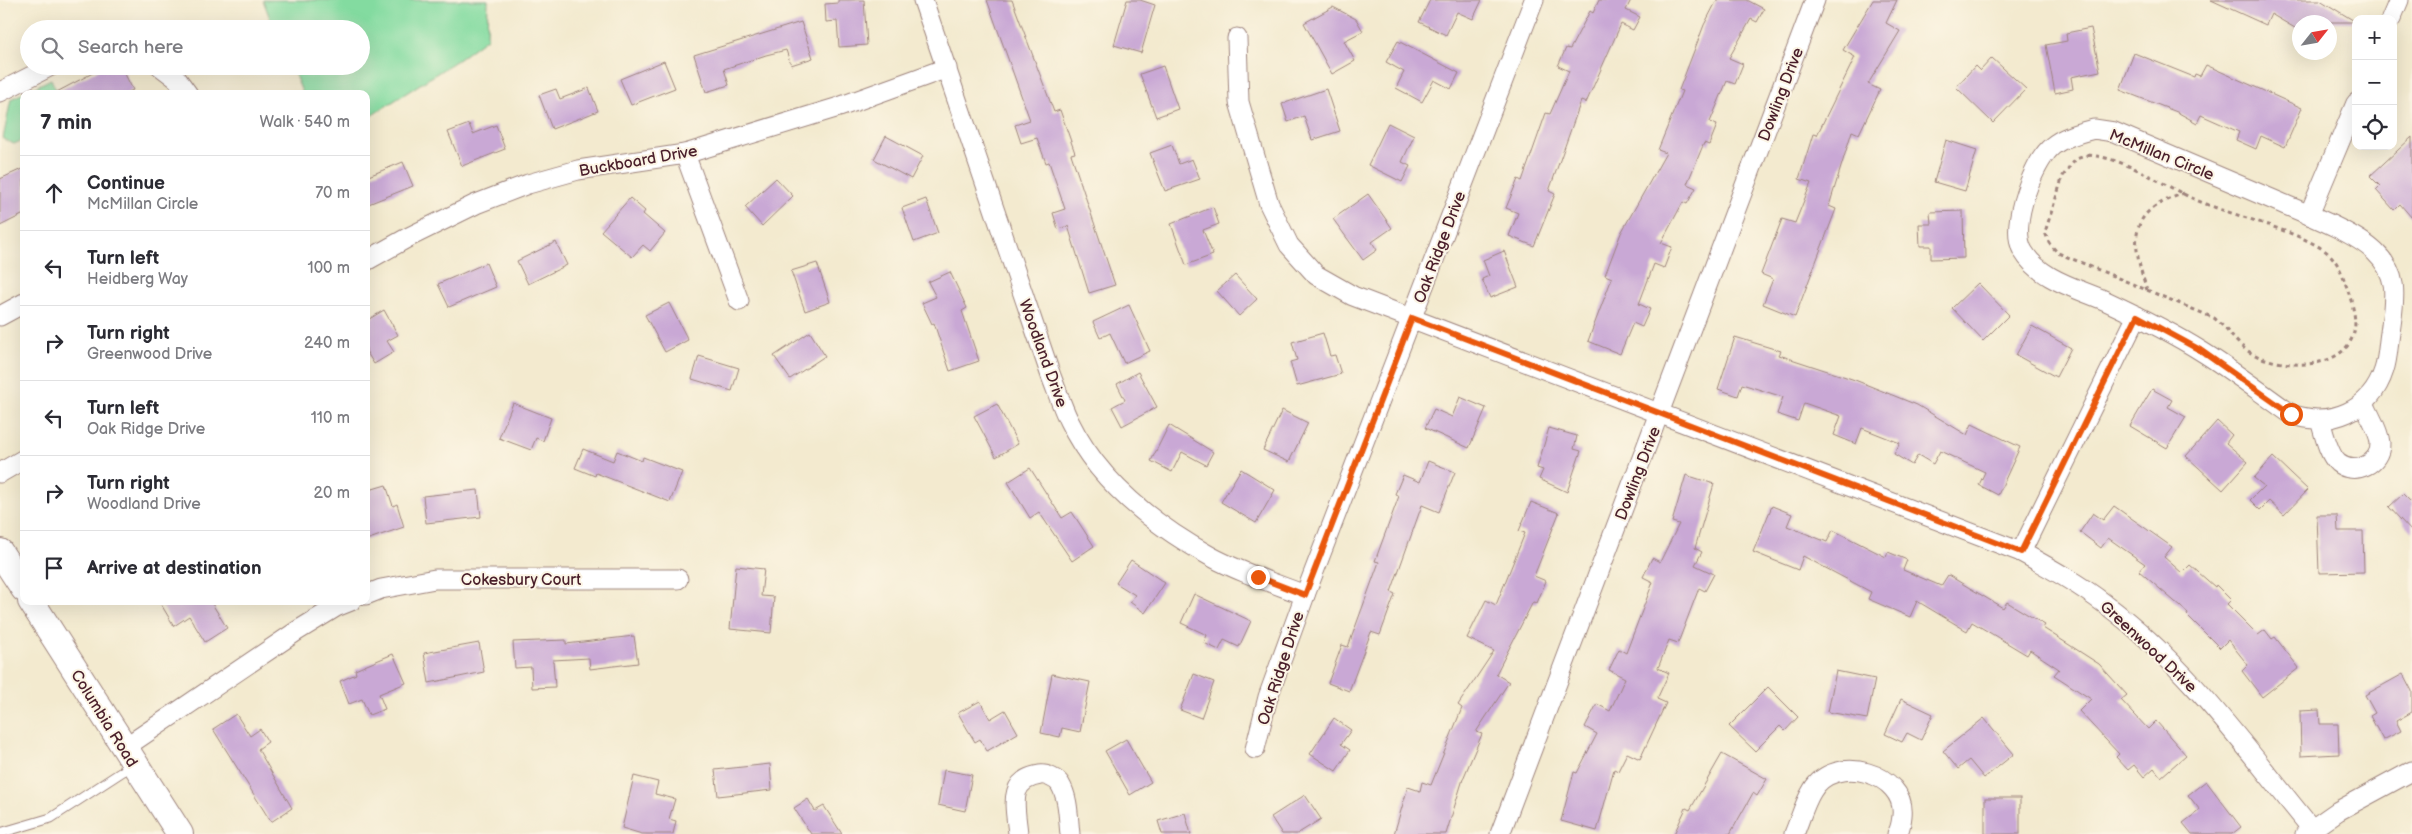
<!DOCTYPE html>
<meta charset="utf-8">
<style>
body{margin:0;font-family:"Balsamiq Sans",sans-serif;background:#f7f7f7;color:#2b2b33}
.controls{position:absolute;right:15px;top:15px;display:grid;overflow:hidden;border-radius:10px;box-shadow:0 5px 20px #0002}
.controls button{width:45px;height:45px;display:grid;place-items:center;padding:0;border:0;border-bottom:1px solid #e1e1e2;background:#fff;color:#2b2b33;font:25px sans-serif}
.compass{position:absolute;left:2292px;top:15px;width:45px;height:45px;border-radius:50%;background:#fff;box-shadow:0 5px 20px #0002;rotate:59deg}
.stop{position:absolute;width:15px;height:15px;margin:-11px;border:4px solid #ea580c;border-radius:50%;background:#fff}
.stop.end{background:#ea580c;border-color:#fff;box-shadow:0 1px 5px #0008}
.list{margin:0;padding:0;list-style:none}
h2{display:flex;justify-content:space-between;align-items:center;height:65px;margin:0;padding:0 20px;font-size:21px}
h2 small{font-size:16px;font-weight:400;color:#7c7c81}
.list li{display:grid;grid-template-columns:32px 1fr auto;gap:15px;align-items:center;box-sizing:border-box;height:75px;padding:0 20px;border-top:1px solid #e1e1e2}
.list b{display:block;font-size:19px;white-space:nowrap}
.list p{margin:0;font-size:16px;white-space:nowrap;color:#7c7c81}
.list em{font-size:16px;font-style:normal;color:#7c7c81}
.icon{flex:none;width:28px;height:28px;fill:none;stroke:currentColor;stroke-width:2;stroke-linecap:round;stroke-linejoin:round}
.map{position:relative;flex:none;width:2412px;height:834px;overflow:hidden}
.search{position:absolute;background:#fff;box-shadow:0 5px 20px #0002;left:20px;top:20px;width:350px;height:55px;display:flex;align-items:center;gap:12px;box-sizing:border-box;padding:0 18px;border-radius:28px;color:#7c7c81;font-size:19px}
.panel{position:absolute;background:#fff;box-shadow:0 5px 20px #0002;left:20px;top:90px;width:350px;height:515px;border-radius:10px}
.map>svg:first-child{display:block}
.green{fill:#83dba0;stroke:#667d66}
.building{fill:#c9a8d5}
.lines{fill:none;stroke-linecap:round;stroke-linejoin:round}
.lane-casing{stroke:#9e847d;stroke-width:11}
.street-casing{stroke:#9e847d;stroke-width:21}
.secondary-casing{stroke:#9e847d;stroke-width:28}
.path{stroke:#9e847d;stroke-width:3;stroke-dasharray:4 4;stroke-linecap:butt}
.lane{stroke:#fff;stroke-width:9}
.street{stroke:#fff;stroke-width:19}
.secondary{stroke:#fff;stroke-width:26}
.route{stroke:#ea580c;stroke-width:6}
.labels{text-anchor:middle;stroke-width:4;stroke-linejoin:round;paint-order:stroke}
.street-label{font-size:16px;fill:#4a1f2b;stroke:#fcf5e5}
</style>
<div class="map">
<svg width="2412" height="834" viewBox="0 0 2412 834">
<rect width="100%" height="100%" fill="#fcf5e5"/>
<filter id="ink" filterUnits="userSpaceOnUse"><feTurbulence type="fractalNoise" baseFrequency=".02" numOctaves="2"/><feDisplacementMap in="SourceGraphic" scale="10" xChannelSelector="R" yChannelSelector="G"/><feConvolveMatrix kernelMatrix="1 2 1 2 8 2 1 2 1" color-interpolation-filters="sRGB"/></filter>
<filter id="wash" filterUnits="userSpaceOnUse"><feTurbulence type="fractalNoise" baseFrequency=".0096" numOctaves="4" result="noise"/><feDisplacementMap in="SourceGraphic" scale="20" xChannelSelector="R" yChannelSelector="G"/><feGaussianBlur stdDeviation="1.12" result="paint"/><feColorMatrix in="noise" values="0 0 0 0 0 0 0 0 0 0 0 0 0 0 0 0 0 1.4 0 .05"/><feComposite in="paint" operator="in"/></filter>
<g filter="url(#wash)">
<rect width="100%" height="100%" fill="#f3eacf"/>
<g class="green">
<path d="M263,0H488L487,38L459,59L366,119V94H303L291,66H361V29H274Z"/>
<path d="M51,79L58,94H24V146L21,141L14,144L3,139L11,99Z"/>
</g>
<g id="blocks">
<g class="building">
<path d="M838,0H864L867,45L839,47L837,21L826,22L825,4L838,3Z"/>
<path d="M987,0H1012L1054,112L1060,110L1075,153L1071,154L1115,285L1089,293L1068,226L1058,229L1053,213L1065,209L1049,162L1046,163L1037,138L1021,143L1015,125L1030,120Z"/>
<path d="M1127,0H1140L1155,5L1141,53L1114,45Z"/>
<path d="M1430,0H1482L1473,19L1457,12L1446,35L1419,22Z"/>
<path d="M1599,0H1631L1626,10L1640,17L1633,30L1621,24L1586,103L1581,101L1549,191L1555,194L1534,246L1509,236L1518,213L1506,208L1518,179L1522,181L1546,113L1550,114L1569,71L1558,66L1566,48L1570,49L1590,11L1593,13Z"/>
<path d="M1717,0H1747L1764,9L1757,22L1751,19L1729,58L1743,64L1735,84L1727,81L1710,122L1717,125L1709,145L1704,143L1687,184L1696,188L1687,204L1683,202L1661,243L1672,247L1664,268L1654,264L1639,304L1650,309L1642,327L1633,323L1620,354L1588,341L1612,278L1605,275L1621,233L1666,153L1658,150L1682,91L1679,90L1704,25Z"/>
<path d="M1873,0H1897L1886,23L1900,31L1868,84L1880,90L1859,134L1852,131L1829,206L1836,209L1795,317L1763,304L1773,279L1761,274L1782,219L1795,223L1811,183L1799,179L1813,134L1817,135L1855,57L1843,50Z"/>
<path d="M2211,0H2320L2356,22H2300V31L2271,14L2266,25Z"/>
<path d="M1333,7L1356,19L1363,31L1344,41L1355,61L1332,74L1304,23Z"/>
<path d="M801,22L813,58L791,65L786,50L766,55L724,69L729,85L706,92L694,55Z"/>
<path d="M2091,28L2100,71L2071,77L2073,89L2055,93L2046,45L2067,41L2066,33Z"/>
<path d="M1398,41L1459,73L1451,89L1434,80L1422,102L1396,88L1404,72L1386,62Z"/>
<path d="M2134,53L2194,77L2195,74L2200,76L2206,65L2302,108L2285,147L2261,136L2256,149L2236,140L2239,132L2201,115L2197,123L2177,112L2120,90Z"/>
<path d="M1992,58L2026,89L1993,123L1956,87L1975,66L1980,71Z"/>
<path d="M664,61L675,88L631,105L620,79Z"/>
<path d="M106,66H121L133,90L125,94H53Z"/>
<path d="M1163,66L1178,109L1156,117L1140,74Z"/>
<path d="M589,88L598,111L552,129L539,95L556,89L560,99Z"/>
<path d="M1326,89L1340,131L1312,140L1304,116L1288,122L1282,104Z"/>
<path d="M1388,123L1414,136L1402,162L1410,166L1402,182L1368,165Z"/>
<path d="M469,124L473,134L496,125L505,149L462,166L448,132Z"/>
<path d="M886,136L923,156L911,179L874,159Z"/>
<path d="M2412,137V218L2400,204L2394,210L2376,190L2380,186L2370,176Z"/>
<path d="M1946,140L1977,150L1965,191L1934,182Z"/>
<path d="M1172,145L1179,164L1192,159L1200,179L1165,191L1150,153Z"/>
<path d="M403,162L413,186L366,205V177Z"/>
<path d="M24,168V214L0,226V179Z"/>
<path d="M776,178L793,196L762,226L745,207Z"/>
<path d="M1368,194L1392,228L1372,242L1377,250L1363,260L1333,219Z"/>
<path d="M630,198L645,211L643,214L665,233L650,251L643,245L632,257L601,231Z"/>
<path d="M926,199L938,233L914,242L902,208Z"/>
<path d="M1213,207L1219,224L1203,230L1213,255L1186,265L1171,224Z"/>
<path d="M1963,211L1964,258L1931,259V246H1920L1919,224H1931L1930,212Z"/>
<path d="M556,242L567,265L528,284L517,261Z"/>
<path d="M1504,251L1518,287L1490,298L1482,279L1489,276L1483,260Z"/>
<path d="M486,263L496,287L449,307L438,284Z"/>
<path d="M817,263L830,302L805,311L791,271Z"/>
<path d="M950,272L967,308L962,311L979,361L950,371L934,323L932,324L922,303L936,297L928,282Z"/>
<path d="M1235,275L1257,299L1239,316L1217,291Z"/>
<path d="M1978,283L2009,315L1983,341L1952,308Z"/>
<path d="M669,303L688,340L665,352L645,315Z"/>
<path d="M1129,305L1150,351L1124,363L1110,333L1100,338L1093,322Z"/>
<path d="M384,310L398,335L387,341L394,352L374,364L366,351V321Z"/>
<path d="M2032,326L2071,348L2056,377L2016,355Z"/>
<path d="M810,332L825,356L790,379L774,356Z"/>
<path d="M1323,333L1330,356L1335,355L1341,374L1297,386L1290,362L1297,360L1292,342Z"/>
<path d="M1735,337L1781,351L1779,355L1855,380L1917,405L1967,435L1972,424L2020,447L1998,495L1979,485L1985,472L1940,451L1933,464L1918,455L1912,465L1894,454L1900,443L1862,428L1856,444L1834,435L1841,416L1804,403L1798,421L1777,414L1783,397L1742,384L1738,396L1718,389Z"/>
<path d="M699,356L739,368L732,391L692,379Z"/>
<path d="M1138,372L1157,407L1122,426L1112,407L1125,400L1117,384Z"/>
<path d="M2152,389L2172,400L2168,407L2186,417L2167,448L2130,426Z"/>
<path d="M1460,397L1486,408L1469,448L1425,428L1434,409L1452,417Z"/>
<path d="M513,403L551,418L543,441L536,438L531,450L499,438Z"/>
<path d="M997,404L1018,444L996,457L974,416Z"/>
<path d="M1282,410L1308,423L1289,462L1263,450Z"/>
<path d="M2217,421L2232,435L2226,443L2248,462L2223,490L2186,456Z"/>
<path d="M1169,425L1213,452L1206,465L1182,452L1172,472L1151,461Z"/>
<path d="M1549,428L1577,436L1574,449L1581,451L1567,492L1539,479L1543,470L1537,468Z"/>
<path d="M583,449L613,461L617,451L642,461L643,457L682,472L670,502L596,473L595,476L575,468Z"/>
<path d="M2273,457L2308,490L2284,515L2269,501L2260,510L2250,500L2264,486L2254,478Z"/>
<path d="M1428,461L1455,472L1439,512L1422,505L1391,592L1395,594L1380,635L1371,632L1349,691L1328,683L1342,645L1348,647L1379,562L1375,561L1399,496L1395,494L1403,475L1420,482Z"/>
<path d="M1030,468L1062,518L1072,512L1094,546L1072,561L1039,512L1030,518L1008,482Z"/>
<path d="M1241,469L1275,490L1256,523L1221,502Z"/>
<path d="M1686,475L1714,484L1695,548L1702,552L1695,565L1714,574L1705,591L1699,588L1678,643L1669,640L1658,668L1669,673L1657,699L1666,703L1640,759L1627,753L1618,771L1614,769L1597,831L1561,821L1574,772L1577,773L1597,734L1585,727L1597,704L1610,711L1625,678L1609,670L1619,649L1626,653L1653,582L1643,577L1652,558L1660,562L1679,524L1672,522Z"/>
<path d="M386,485L393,506L397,504L404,527L366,540V491Z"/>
<path d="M478,490L481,517L426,523L423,496Z"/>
<path d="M2403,494L2412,503V532L2389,507Z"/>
<path d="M1531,502L1559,513L1534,576L1546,581L1537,603L1533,602L1496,674L1509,682L1476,732L1482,734L1463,779L1446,834H1394L1408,787L1420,791L1422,782L1431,785L1462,708L1458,705L1494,651L1467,638L1486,600L1496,605L1525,533L1519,531Z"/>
<path d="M1772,506L1792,514L1787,526L1827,542L1833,530L1886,557L1888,552L1907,560L1903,570L1941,586L1948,575L2003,608L2007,602L2045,625L2043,628L2099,664L2127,695L2121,700L2148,729L2156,721L2186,755L2161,777L2154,768L2144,777L2134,765L2128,770L2116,757L2119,754L2079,711L2091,699L2054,675L2059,669L2030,650L2027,655L1972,622L1967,631L1917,601L1910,617L1868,599L1871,592L1803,556L1798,570L1753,552Z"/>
<path d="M2114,506L2172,547L2164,557L2182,573L2190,565L2215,587L2216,585L2231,600L2227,604L2258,635L2265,630L2272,639L2275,637L2299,668L2262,697L2242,671L2248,665L2228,640L2220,648L2187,615L2188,613L2139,571L2145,564L2108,538L2101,548L2080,532L2093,513L2103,520Z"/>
<path d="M2317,515H2337L2338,531H2363L2364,572L2319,573Z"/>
<path d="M1131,560L1165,583L1145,613L1130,602L1135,595L1116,583Z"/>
<path d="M736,566L764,569L761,596L774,597L771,633L730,629Z"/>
<path d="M1194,594L1251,621L1239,647L1224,640L1219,650L1204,643L1207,635L1181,623Z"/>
<path d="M159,601H212L211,602L227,628L205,642L189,616L174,626Z"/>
<path d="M634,636L638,663L590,669L589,658L553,660L555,687L532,688L531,667L515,668L513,642L566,640V644Z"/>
<path d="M479,643L484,672L429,683L424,653Z"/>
<path d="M393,654L406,683L379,694L385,709L369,715L362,699L349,704L340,681L356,674L355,670Z"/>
<path d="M1836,671L1875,679L1867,719L1828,712Z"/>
<path d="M1052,674L1090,682L1080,732L1062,728L1060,737L1041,733Z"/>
<path d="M1194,674L1214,682L1201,718L1180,710Z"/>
<path d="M2403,674L2412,691V712L2396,721L2401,731L2383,740L2370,716L2375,713L2365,695Z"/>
<path d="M1768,687L1798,717L1785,731L1780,726L1755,751L1729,726Z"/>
<path d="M1901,699L1933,714L1921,740L1907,733L1902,742L1885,734Z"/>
<path d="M980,701L990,719L1005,710L1018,733L987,751L980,739L975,742L958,713Z"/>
<path d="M2319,710L2320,724H2338L2339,754L2301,756L2300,711Z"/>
<path d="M236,714L250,736L260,729L268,742L258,749L292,808L271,822L213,729Z"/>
<path d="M1334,718L1351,730L1341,744L1350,750L1336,771L1310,754Z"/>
<path d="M1984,718L2014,754L1984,778L1969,760L1958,769L1943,751Z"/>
<path d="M1126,739L1151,782L1130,795L1105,751Z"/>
<path d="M1722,754L1767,779L1757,796L1753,793L1730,834H1674L1686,808L1690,810Z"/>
<path d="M770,764L772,790L718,796L715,770Z"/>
<path d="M944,770L972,775L965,811L938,805Z"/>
<path d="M634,776L658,782L655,794L675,799L669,819L676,821L673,834H642L622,828Z"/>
<path d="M2206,781L2241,827L2232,834H2192L2183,823L2200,810L2188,795Z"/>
<path d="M1305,795L1321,819L1297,834H1282L1271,817Z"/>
<rect x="1985" y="798" width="35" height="36"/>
<path d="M808,799L815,811L824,806L842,834H811L794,808Z"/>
<path d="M1185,813L1191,834H1162L1158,821Z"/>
</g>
</g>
</g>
<g filter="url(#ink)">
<use href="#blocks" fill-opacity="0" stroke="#9e847d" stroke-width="1"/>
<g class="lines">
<g class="lane-casing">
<path id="lane" d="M0,833L51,818L134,764"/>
</g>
<g class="street-casing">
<g id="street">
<path d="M923,0L1051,376C1057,391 1062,407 1069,421C1098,481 1154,525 1210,556C1239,572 1273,583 1305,595"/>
<path d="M2391,19L2399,0"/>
<path d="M1237,38L1239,102L1269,204L1289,245L1316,275L1353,296L2021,552C2050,568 2079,584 2105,604C2187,665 2247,750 2311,828"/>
<path d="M160,66L177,79L188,94"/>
<path d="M0,92L51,66"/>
<path d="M2094,129L2114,132C2170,156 2226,180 2281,203C2307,214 2356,233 2375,252C2401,277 2394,300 2390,333C2388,345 2388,358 2384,370C2371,411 2330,428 2291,414C2261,393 2232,370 2201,351C2171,332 2138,316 2106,301C2077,288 2040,280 2023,251C2013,233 2022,202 2029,184C2045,146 2054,139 2094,129Z"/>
<path d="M685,154L739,301"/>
<path d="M2309,215L2356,103"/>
<path d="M366,261L407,238L476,204L528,184L578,170L685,154L839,107L947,68"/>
<path d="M0,316L24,303"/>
<path d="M2320,420C2324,433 2328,454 2338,463C2354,476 2381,464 2380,443C2379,430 2369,415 2364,403"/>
<path d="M0,473L24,459"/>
<path d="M2021,552L2137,316"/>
<path d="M366,595L381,589L435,579H678"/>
<path d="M124,748L297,631L336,607L351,601"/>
<path d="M1255,749L1268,697L1305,595L1534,0"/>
<path d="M1018,834C1016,809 1006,780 1040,775C1046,774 1057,779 1060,784C1069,799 1068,818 1070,834"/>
<path d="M1500,834L1815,0"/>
<path d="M1794,834C1800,820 1804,804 1812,791C1834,752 1907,773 1902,816C1901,823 1901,828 1897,834"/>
<path d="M2305,834L2338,811L2412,771"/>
</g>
</g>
<g class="secondary-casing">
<g id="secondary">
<path d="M0,552L24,589"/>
<path d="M31,601L180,834"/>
</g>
</g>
<g class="path">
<path d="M2088,155C2132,159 2166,189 2206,204C2235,216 2313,235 2332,257C2340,266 2344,279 2348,291C2352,302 2357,320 2354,332C2344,372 2282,369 2253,354C2237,346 2228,329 2214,318L2058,253L2049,243L2045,232L2063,176L2076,159Z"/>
<path d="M2147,290C2140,268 2128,234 2146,214C2155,204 2171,198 2184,193"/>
</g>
<use href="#lane" class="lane"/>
<use href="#street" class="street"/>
<use href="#secondary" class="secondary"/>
</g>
</g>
<g class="lines" filter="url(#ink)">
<path class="route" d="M1258,577L1305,595L1412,318L2021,552L2137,316L2200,350L2291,414"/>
</g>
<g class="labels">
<g class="street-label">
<text transform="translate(1780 94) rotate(-69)" y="6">Dowling Drive</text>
<text transform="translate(2162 154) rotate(22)" y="6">McMillan Circle</text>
<text transform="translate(638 160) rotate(-10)" y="6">Buckboard Drive</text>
<text transform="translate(1439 247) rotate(-69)" y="6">Oak Ridge Drive</text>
<text transform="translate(1044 353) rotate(70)" y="6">Woodland Drive</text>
<text transform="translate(1637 473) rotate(-69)" y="6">Dowling Drive</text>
<text x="521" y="585">Cokesbury Court</text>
<text transform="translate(2149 646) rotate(43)" y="6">Greenwood Drive</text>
<text transform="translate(1280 668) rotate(-72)" y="6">Oak Ridge Drive</text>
<text transform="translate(105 718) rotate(58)" y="6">Columbia Road</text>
</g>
</g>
</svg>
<div class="controls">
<button>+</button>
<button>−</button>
<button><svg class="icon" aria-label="locate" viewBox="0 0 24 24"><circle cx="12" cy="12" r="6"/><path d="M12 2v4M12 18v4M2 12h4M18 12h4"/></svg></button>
</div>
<svg class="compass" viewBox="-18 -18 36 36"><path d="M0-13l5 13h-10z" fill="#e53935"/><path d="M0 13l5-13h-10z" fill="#7c7c81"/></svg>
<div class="stop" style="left:2291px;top:414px"></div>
<div class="stop end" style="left:1258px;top:577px"></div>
<div class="search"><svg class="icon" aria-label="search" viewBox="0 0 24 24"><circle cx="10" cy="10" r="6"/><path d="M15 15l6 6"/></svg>Search here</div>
<section class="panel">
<h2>7 min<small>Walk · 540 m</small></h2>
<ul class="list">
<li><svg class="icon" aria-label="ahead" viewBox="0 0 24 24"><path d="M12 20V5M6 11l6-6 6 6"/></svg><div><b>Continue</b><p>McMillan Circle</p></div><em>70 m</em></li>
<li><svg class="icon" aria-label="left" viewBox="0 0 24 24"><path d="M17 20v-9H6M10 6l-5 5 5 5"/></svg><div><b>Turn left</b><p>Heidberg Way</p></div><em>100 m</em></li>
<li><svg class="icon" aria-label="right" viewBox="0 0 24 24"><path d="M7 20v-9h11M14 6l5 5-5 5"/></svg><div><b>Turn right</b><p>Greenwood Drive</p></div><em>240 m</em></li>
<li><svg class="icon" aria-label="left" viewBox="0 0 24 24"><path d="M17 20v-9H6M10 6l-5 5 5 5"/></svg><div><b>Turn left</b><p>Oak Ridge Drive</p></div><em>110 m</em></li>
<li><svg class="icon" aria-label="right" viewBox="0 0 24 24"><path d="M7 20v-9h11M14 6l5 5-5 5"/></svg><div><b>Turn right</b><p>Woodland Drive</p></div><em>20 m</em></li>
<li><svg class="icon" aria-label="arrive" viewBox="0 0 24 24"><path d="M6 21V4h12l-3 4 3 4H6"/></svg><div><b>Arrive at destination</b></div></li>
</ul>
</section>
</div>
